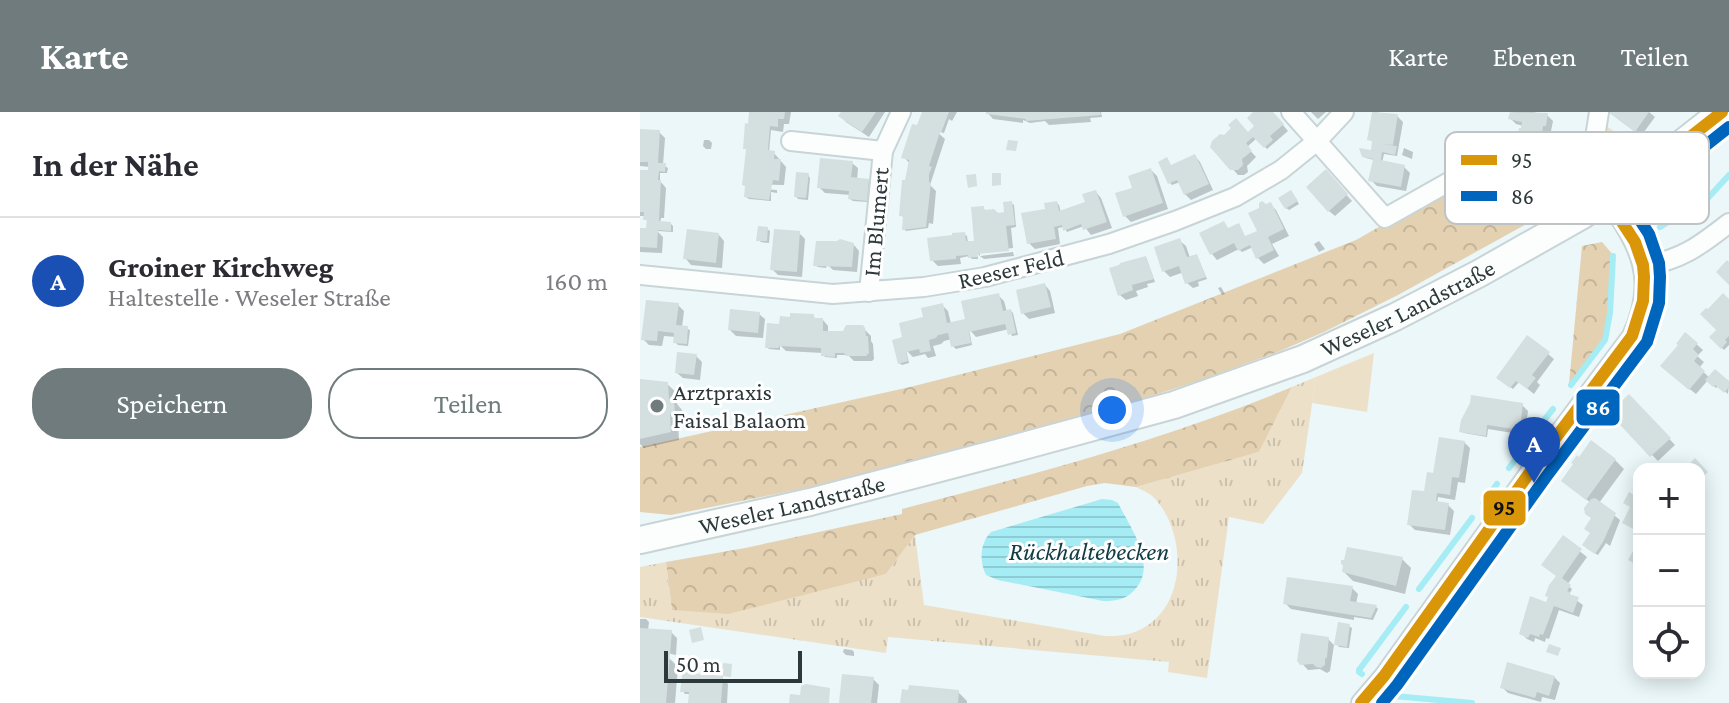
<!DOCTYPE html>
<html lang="de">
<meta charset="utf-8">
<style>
body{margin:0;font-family:"Crimson Pro",serif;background:#f2f2f3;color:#2b2b33}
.controls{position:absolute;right:24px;bottom:24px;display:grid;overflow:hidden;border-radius:16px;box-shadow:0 4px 20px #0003}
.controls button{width:72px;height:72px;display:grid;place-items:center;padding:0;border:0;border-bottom:2px solid #e1e1e2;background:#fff;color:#2b2b33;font:40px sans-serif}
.scale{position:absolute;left:24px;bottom:20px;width:138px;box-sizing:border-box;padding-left:8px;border:4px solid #2c3839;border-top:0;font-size:22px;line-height:28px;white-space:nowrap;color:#2c3839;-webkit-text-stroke:6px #fff;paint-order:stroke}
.you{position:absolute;left:472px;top:298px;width:28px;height:28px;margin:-20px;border:6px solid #fff;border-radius:50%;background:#1a73e8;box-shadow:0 0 0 12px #1a73e833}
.badge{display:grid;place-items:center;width:52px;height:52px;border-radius:50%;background:#6f7b7c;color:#fff;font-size:26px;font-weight:700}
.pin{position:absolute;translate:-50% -66px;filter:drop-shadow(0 2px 4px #0008)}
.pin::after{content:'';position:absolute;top:42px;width:28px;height:24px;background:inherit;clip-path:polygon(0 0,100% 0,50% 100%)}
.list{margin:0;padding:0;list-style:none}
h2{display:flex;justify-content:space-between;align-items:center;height:104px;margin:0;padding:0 32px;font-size:34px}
h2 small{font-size:26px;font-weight:400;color:#7c7c81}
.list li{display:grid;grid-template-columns:52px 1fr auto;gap:24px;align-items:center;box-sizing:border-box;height:128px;padding:0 32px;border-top:2px solid #e1e1e2}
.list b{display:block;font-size:30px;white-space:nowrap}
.list p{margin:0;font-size:26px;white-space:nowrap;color:#7c7c81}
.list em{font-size:26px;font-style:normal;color:#7c7c81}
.actions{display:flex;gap:16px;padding:24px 32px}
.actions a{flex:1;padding:18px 0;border:2px solid #6f7b7c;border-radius:32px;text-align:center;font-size:28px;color:#6f7b7c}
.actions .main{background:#6f7b7c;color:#fff}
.icon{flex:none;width:44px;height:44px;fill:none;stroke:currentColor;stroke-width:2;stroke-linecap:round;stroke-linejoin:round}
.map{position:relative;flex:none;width:1089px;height:591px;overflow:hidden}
header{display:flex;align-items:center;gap:48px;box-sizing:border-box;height:112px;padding:0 40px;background:#6f7b7c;color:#fff}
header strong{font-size:38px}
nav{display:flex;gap:44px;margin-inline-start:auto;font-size:28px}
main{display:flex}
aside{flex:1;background:#fff}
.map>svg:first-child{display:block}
.grass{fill:url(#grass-tufts)}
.forest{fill:url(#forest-crowns)}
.garden{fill:#ede0c9}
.water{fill:url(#water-rules)}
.shadow{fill:#0003}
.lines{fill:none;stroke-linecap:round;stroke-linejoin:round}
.stream{stroke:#a6ecf4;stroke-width:6}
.building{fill:#d4dfe0}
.street-casing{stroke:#c8d4d5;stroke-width:22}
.secondary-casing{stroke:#c8d4d5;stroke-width:30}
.street{stroke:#fcfefe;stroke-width:18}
.secondary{stroke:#fcfefe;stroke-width:26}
.bus-1-casing{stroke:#fff;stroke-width:18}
.bus-2-casing{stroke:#fff;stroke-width:18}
.bus-1{stroke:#d99609;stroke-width:12}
.bus-2{stroke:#0065bd;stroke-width:12}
.poi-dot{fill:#6f7b7c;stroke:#fff;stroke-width:3}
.labels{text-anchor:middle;stroke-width:6;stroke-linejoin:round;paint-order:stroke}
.street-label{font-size:24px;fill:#2c3839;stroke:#fff}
.poi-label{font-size:24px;fill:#2c3839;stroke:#fff;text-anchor:start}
.water-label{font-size:26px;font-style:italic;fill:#103d42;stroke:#fff}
.key{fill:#fff;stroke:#c0c3c4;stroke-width:2}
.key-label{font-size:22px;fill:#2c3839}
.line-badge{stroke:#fff;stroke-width:3}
.badge-label{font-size:22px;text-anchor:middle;font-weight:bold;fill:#fff}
.pale-badge-label{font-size:22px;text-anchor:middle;font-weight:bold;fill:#111}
</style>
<header>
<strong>Karte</strong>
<nav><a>Karte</a><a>Ebenen</a><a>Teilen</a></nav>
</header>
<main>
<aside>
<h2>In der Nähe<small></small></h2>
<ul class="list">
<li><span class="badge" style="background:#1a4fb4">A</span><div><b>Groiner Kirchweg</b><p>Haltestelle · Weseler Straße</p></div><em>160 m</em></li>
</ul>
<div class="actions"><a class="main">Speichern</a><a>Teilen</a></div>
</aside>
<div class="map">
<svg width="1089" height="591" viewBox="0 0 1089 591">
<defs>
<pattern id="grass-tufts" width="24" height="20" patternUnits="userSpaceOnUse" patternTransform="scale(2)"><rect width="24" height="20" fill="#ede0c9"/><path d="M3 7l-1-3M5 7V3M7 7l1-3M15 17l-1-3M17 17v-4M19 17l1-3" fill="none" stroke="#cbc1ad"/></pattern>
<pattern id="forest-crowns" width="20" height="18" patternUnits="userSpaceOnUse" patternTransform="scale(2)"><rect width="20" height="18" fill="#e4d1b2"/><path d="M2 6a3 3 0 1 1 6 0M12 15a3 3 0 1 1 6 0" fill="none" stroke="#c4b49a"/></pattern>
<pattern id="water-rules" width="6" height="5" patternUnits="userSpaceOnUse" patternTransform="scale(2)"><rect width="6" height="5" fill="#a6ecf4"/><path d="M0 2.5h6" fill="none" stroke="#8fcbd2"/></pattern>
</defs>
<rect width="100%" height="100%" fill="#ebf7f9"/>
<g class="grass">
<path d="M962,11L995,34L967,52L961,38Z"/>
<path d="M676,265L662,361L623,412L589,405L567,566L528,560L529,550L248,525L246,541L0,505V455L26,450L32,498L246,462L275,423L284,493L465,524C471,524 478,524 484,523C545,511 551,430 517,389C512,382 504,379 496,375L619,340L652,275Z"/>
</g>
<g class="forest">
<path d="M853,50L934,65L937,67L928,89L758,183L684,220L640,239L558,269L446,305L201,369L31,403L0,400V335L270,275L480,222L716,128Z"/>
<path d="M962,130L974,144L972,202L966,228L932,275L929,272L942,134Z"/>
<path d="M652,275L619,340L496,375L465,371L447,374L275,423L246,462L88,502L32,498L26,450L105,436L262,402V397C394,362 526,328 652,275Z"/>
</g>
<path class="garden" d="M734,241L727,300L672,291L676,265Z"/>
<path class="water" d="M462,387L472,388L478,391C490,415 516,450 497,475C488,487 478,489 463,489L358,468L346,463C339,449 340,431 351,420Z"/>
<g class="shadow">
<path d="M111,0H151L149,12H144L143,20L131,18L129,40L134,41L146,55L144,73L108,72V76L137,78V81L131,80V89L109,87L106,85Z"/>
<path d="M203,0H245L229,25L206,10L201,4Z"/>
<path d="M285,0H317L312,9L309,7L304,21L296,19L305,27L290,73L296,79L293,112L289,111L288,116L266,119L264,117L265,107L261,103L270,71V52L264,45L285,17Z"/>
<path d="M347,0H461L462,5L450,6L451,10L409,13L405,9L390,11L383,8V11L353,7Z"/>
<path d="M617,0H632L648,19L627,37L617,26L607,35L616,45L607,54L608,60L604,63H598L592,56L608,22L614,17Z"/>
<path d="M671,0H686L678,7Z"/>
<path d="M734,0L757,4L763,10L757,44L744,42L742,51L764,55L770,61L766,79L737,74L731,68L734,48L726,46L723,44L732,40L734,32L730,27Z"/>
<path d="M872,0H893L907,3L913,9L911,19H908L905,46L883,42L877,36L883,14L876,12L871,7Z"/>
<path d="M973,0H1009L1015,5L1001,24L978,7Z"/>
<path d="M0,19L19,20L25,26L23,53L28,56L27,61H20V69L26,76L24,106H21L20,111L31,112L33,114V120L17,119L23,125L22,141L0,140V118L11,119L5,104H0V60L9,61L10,55L0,54Z"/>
<path d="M64,28H69L72,31L71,37H66L63,34Z"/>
<path d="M764,36L773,40L772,47L762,43Z"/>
<path d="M555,44L560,50L573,78L551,88L545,82L540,70L532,73L530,71L531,55Z"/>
<path d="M212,51L218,56L217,68L228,69L230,71L228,90L213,89L210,87L211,83L185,81L179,75Z"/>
<path d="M511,58L517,64L528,97L491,110L485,104L494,77Z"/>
<path d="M168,63L170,66L168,88L158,87L156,84Z"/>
<path d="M691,66L712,89L695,104L689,99Z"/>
<path d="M456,80L461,86L472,116L451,123L444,114L427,120L424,115L418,116L420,132L395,137L389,131L409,98L417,91L419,93L421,101L447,91Z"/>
<path d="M653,83L659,92L649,98L646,96Z"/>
<path d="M371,91L374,93L376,115L371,116L373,136L340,140V144L337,141L338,147H332L329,144L320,146L321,152L298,154L292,148L324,122L327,124L328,131H334L343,96L347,100L358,103L366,102Z"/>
<path d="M630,92L636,98L649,124L632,132L639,144L624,152L618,146L613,135L602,140L599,137L577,148L572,142L583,111L590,118L606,126L619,120L626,95Z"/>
<path d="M127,117L130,119L129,131L121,130L118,128Z"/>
<path d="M159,121L165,127L162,165L138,163L132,157Z"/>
<path d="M79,123L84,129L82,156L51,153L46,147Z"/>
<path d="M540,129L546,134L550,146H558L567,167L558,170L559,174L553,176L547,171L544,160L530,165L524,159Z"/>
<path d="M679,129L685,137L679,140L674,132Z"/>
<path d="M214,133L219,139L217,160L193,158L187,152L186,156L178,155L175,153Z"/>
<path d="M373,140L374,144L344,147L340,144Z"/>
<path d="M507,148L515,170L507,172L508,175L496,179L498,184L486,188L480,183Z"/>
<path d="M405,173L410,179L415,201L389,207L383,201Z"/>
<path d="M581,175L585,182L582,183L578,176Z"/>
<path d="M358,183L364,189L367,200L371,199L373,201L378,223L372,224L369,217L336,225L329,217L332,233L316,237L313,234L312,227L304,229L301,232L293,234L296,244L288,246L285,242L273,245L266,238L269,251L262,253L259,251L265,227L302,193L308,199L311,212L325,209Z"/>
<path d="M1089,190V233L1084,238L1072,225L1079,218Z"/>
<path d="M38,193L44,199L42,215L50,218L48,234L38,233L36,231V225L24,224L22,234L9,233L3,227Z"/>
<path d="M119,202L125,207L123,226L96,224L90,218Z"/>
<path d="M173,204L177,208H183L188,214V221H203L222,215L231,224V229L233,232L234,247L232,249H214L205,240V243H197V246L185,245L183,241L146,239L140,233V238L129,237L127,235L141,214Z"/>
<path d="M1046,223L1063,238L1057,244L1064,250L1059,256L1070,266L1089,272L1088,282L1079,274L1076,276L1068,268L1056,282L1028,260Z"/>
<path d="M908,242L914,247L897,270L900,273L894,282L879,270L873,277L858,265Z"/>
<path d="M56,244L62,250L60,268L43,266L37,261Z"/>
<path d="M0,269L27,272L37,281V292L42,298L43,310L38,311L39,328L4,336L0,332Z"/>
<path d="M989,284L1035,333L1018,349L971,301Z"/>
<path d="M882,293L888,299L885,323L848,317L847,325L824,321L821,319Z"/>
<path d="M824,330L830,336L825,371L818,370L815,388L798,385L797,392L808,393L814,399L810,423L775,418L769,412L790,382L795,364Z"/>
<path d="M975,348L984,357L959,391L980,408L970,434L966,431L958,443L946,436L952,421L953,408L951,391L923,369Z"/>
<path d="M923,426L947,445L927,473L932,477L929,483L943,493L939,505L919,498L909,527L906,526L905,530L895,526L894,530L887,527L881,521L907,492L918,465Z"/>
<path d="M762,447L771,456L765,482L713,469L704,460Z"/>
<path d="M712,476L718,482L716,492L736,495L738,497L733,508L714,505V508L651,497L645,491Z"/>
<path d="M0,507H6L9,510L8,518L31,520L37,526L36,543L31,542L28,539L0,540Z"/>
<path d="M709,514L712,516L709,536L699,535L697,532Z"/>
<path d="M688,527L694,533L690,559L687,561L680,557L668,558L659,548Z"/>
<path d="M204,537L212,538L214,540V544L206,543L203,540Z"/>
<path d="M0,544L29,546L38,555L35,591H0Z"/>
<path d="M51,560L53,562L82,566L88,572L87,591H50L51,582H45L43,579Z"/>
<path d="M914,565L920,571L915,588L902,585L901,590L868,581L862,575Z"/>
<path d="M233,567L239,573L237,591H201Z"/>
<path d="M318,580L327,589V591H263Z"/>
</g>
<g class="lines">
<g class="stream">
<path d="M1020,115L1068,86L1089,63"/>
<path d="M931,273L965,228L970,201L973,144"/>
<path d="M896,318L913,297"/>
<path d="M869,356L886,333"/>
<path d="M843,391L857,372"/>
<path d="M779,477L832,406"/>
<path d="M722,562L719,560V558L766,495"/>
<path d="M748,582L754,584L832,591"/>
</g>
</g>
<g class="building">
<path d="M109,0H145L144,7H138V15L130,14L128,38L135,39L134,47H141L139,69L133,68L129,88L104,85L105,74L102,73L106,37H103L105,11L108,12Z"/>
<path d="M201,0H236L222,20L198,4Z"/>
<path d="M282,0H309L301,21L300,20L289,54L292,55L289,62V70L291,71L286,115L262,118L263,104H259L262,68H265L269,48L261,46L272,12L277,13Z"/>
<path d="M346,0H460L461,3L386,9V7L346,2Z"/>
<path d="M613,0H633L644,12L630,24L633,28L624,36L613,25L606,31L612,39L602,47L603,53L598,58H590L570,35L572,29L580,22L584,23L591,16L588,13L596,6L608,20L614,14L607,6Z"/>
<path d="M732,0L758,2L753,33L741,32L757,34L755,43L742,40L741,48L765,53L761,75L728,69L733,47L722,45L719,36L731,38L732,29L727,28Z"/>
<path d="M870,0L908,1L906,14H903L900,41L875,36L879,16H881L882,10L868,7Z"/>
<path d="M968,0H1009L995,20Z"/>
<path d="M0,17L20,18L18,51H26L25,60L19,59L18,68H21L19,109L31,110V119L18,118L17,136L0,135V116H6L7,108H3L4,100H0V58H8V50H0Z"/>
<path d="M368,28L378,29L376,39L366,38Z"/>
<path d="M555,42L569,72L544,83L537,68L528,72L518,50L527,45L531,53Z"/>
<path d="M180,46L213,49L211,65L229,67L227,89L208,87L209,79L177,76Z"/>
<path d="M511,56L523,91L483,105L475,81L492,76L488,64Z"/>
<path d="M686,57L708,82L688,100L666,75Z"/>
<path d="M156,60L169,61L166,86L154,85Z"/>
<path d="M352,61H361V73L352,74Z"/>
<path d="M336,62L337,74L328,76L326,63Z"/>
<path d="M456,78L467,110L443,118L441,112L423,119L422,113L414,115L416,127L387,132L381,101L405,97L404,91L417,89L419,99L445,90L442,82Z"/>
<path d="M651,78L658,89L645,97L638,86Z"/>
<path d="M372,89L375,113L366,114L369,139L337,142V145L328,146V143L316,144V147L290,149L287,126L312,123V121L325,120L326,129H334L331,95L344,94V98L354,97L358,101L364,100L363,90Z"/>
<path d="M622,89L626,92L631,90L644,117L628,125L634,138L616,147L610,133L598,139L594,131L570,143L559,121L584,109L588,116L599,111L605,124L617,119L608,101L619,96V91Z"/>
<path d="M118,114L128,115L127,129H116Z"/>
<path d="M47,117L79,121L76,151L43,147Z"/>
<path d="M134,117L160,119L157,160L130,158Z"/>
<path d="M540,126L547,145L557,142L566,165L545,172L539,154L522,160L514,135Z"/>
<path d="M200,127L214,131L212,155L173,154L176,129H197Z"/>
<path d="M506,144L514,167L492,173L493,178L478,184L469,156L479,153L480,151Z"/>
<path d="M1087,148L1089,150V173L1076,160Z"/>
<path d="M405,171L411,195L381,202L376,178Z"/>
<path d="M359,181L363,199L371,197L376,221L368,223L365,212L329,220L331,231L311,235L308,221L298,223L296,226L289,228L291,239L280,241L279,237L266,240L268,249L258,252L252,228L262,225L259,211L283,205L281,196L303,191L307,211L325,207L321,189Z"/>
<path d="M1083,181L1089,187V224L1085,228L1087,230L1081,237L1069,225L1076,218L1060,202L1066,196L1068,197Z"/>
<path d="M6,188L39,191L36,213L48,214L47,232L33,231L34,221L18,219L17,229L1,228Z"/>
<path d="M90,197L120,200L118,221L88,218Z"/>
<path d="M150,201L174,202V206H183V219H203L206,213H223L225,216L226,224H228L229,241L226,244H206L204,241H195V245L181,244V236L139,234V236H125L127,211L139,212L140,204L150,205Z"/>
<path d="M1045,220L1058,231L1053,237L1059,243L1054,249L1065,259L1049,278L1020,254L1038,233L1036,232Z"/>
<path d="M887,223L910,240L892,263L896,266L887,277L876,269L870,276L856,266Z"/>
<path d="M37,240L57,242L54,263L35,261Z"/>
<path d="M1075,257L1089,269V275L1084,281L1075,273L1073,275L1065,268Z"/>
<path d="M0,267L28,270L29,287L34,286L35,302H30L31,320L0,327Z"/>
<path d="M989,282L1031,326L1010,345L969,301Z"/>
<path d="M831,283L883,291L880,318L847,313L846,324L819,320L821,308L830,291Z"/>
<path d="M799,325L825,329L819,366L812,365L810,383L797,381L796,389L809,391L805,418L767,413L772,378L784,379L787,360L793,361Z"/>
<path d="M951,328L976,347L946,388L921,369L933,352L931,351L937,343L939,345Z"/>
<path d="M1055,346L1068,360L1059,368V357H1044Z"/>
<path d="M999,379V420L982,411L990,395L983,391L989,380L996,384Z"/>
<path d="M955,386L976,401L963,430L955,442L942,433L950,421L944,417L951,406L945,402L944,396L951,387Z"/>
<path d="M923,423L942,437L922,466L931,473L927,479L930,480L929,482L939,485L933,501L914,494L903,523L900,522L899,525L890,522L888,526L879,522L890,484L906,490L908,485L905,484L909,473L916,464L901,453Z"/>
<path d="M999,428V454L988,448Z"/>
<path d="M707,435L763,445L756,474L702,460L703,453L701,452V448H704Z"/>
<path d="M647,465L713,474L710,489L737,493L731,506L643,492Z"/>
<path d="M698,510L710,512L707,535L694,533Z"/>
<path d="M61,515L64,528L52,531L49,518Z"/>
<path d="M0,516L32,518L26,591H0Z"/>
<path d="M661,521L689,525L687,545L685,547V553L681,556L676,555L673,552L660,553L657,549Z"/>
<path d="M909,532L921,536L918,544L906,540Z"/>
<path d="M867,550L915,564L909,584L897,580L895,586L860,576Z"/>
<path d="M83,551L92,552L91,565L82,564Z"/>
<path d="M43,557L52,558V561L83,564L81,591H48L49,580H40Z"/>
<path d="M202,562L234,565L231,591H199Z"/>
<path d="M166,572L190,576L189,591H149L150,582L160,583L161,574Z"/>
<path d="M269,573L319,578L318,591H260L262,577L268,578Z"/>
</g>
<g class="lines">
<g class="street-casing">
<g id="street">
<path d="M651,0L745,106L853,45C886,51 919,64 951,51"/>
<path d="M151,29L243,39"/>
<path d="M1004,155C1043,146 1057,136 1089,111"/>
<path d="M0,163L193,182L284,175L345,165L469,132L535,109L595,85L641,58L677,29L704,0"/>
<path d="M229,180L243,39L261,0"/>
<path d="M721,591L744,564L893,356L992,224C1025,153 987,121 953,63L951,51L959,0"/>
</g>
</g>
<g class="secondary-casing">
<g id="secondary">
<path id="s1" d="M0,428L170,390L361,340L534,293L663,247L755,205L840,161L941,104L1003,62L1082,0"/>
</g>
</g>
<use href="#street" class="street"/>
<use href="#secondary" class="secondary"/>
<g class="bus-1-casing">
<g id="bus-1">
<path d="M967,87L1003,62L1082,0"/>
<path d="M721,591L744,564L893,356L992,224L1003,189L1004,165L1003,153L995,130L967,87"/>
</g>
</g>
<g class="bus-2-casing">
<g id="bus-2">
<path d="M976,100L1013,75L1089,15"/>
<path d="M742,591L757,573L906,365L1007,230L1019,191L1020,165L1019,151L1009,122L980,78"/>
</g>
</g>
<use href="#bus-1" class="bus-1"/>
<use href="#bus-2" class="bus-2"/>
</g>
<circle class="poi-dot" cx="17" cy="294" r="8"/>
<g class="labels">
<g class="street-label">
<text transform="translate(236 110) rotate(-85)" y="8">Im Blumert</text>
<text transform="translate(371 157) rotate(-13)" y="8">Reeser Feld</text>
<text dy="8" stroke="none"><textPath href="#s1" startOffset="804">Weseler Landstraße</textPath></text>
<text dy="8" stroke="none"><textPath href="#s1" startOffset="156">Weseler Landstraße</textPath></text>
</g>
<g class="poi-label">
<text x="33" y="288">Arztpraxis<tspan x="33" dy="28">Faisal Balaom</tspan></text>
</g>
<g class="water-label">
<text x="449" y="448">Rückhaltebecken</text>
</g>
</g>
<rect x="805" y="20" width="264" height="92" rx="12" class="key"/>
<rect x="821" y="43" width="36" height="10" fill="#d99609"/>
<rect x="821" y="79" width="36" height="10" fill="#0065bd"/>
<g class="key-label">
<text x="871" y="56">95</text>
<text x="871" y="92">86</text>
</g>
<g class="line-badge">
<rect x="935" y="276" width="46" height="39" rx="8" fill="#0065bd"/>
<rect x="842" y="377" width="45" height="38" rx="8" fill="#d99609"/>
</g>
<g class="badge-label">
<text x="958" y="303">86</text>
</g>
<g class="pale-badge-label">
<text x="864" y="403">95</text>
</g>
</svg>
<div class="controls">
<button>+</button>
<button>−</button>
<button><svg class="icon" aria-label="locate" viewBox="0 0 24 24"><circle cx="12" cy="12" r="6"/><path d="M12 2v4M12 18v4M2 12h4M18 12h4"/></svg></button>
</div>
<div class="scale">50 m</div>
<div class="you"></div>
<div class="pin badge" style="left:894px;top:371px;background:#1a4fb4">A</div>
</div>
</main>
